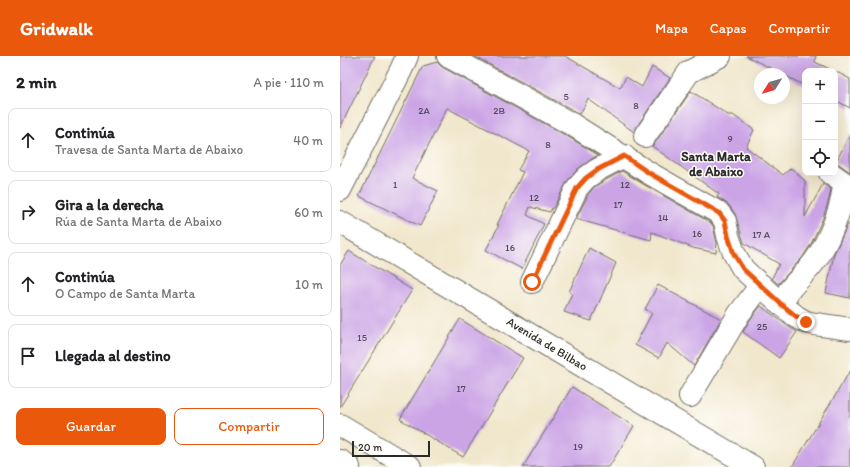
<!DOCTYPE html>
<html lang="es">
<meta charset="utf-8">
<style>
body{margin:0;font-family:Itim,sans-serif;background:#f6f6f6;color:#202124}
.controls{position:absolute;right:12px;top:12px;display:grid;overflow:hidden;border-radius:8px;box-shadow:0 4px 16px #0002}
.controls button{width:36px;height:36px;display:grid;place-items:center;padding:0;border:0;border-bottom:1px solid #e0e0e0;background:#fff;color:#202124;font:20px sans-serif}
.compass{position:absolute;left:414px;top:12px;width:36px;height:36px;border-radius:50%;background:#fff;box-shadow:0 4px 16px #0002;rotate:233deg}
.scale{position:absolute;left:12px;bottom:10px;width:78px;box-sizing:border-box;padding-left:4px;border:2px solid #2b2b2b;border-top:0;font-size:11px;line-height:14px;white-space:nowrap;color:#2b2b2b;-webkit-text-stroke:3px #fdfcf7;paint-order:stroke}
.stop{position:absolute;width:12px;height:12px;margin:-9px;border:3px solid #ea580c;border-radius:50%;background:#fff}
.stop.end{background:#ea580c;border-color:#fff;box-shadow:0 1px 4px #0008}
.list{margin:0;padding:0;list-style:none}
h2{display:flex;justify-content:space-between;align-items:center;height:52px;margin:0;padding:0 16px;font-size:17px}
h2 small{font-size:13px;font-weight:400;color:#757577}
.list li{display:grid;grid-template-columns:26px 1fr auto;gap:12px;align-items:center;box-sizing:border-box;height:64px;margin:0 8px 8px;padding:0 8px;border:1px solid #e0e0e0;border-radius:8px}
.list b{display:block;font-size:15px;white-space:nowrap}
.list p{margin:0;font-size:13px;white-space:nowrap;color:#757577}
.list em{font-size:13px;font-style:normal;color:#757577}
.actions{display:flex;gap:8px;padding:12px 16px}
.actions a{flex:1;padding:9px 0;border:1px solid #ea580c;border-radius:8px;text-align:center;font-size:14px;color:#ea580c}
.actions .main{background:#ea580c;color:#fff}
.icon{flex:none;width:22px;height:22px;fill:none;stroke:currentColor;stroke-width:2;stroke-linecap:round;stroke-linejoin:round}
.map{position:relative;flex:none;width:510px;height:411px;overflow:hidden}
header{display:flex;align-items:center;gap:24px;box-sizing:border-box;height:56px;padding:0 20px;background:#ea580c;color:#fff}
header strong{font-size:19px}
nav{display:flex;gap:22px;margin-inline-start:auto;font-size:14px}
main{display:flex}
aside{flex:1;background:#fff}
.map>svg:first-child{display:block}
.building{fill:#cba4e6}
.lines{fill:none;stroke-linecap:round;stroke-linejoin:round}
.minor-casing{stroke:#706d63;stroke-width:24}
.minor{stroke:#fff;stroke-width:22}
.route{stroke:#ea580c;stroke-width:5}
.labels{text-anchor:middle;stroke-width:3;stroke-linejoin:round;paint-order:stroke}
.number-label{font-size:10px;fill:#53495a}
.street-label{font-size:12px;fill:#2b2b2b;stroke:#fdfcf7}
.neighbourhood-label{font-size:13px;font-weight:bold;fill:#2b2b2b;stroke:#fdfcf7}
</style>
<header>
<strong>Gridwalk</strong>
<nav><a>Mapa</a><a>Capas</a><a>Compartir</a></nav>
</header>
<main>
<aside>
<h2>2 min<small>A pie · 110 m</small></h2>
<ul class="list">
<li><svg class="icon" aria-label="ahead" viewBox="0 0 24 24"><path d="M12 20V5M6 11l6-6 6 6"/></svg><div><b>Continúa</b><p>Travesa de Santa Marta de Abaixo</p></div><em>40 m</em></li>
<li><svg class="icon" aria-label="right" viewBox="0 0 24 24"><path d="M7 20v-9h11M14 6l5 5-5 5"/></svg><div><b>Gira a la derecha</b><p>Rúa de Santa Marta de Abaixo</p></div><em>60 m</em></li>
<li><svg class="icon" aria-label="ahead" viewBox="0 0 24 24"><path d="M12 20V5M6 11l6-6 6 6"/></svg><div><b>Continúa</b><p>O Campo de Santa Marta</p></div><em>10 m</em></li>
<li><svg class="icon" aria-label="arrive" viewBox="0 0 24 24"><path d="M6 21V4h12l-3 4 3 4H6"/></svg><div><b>Llegada al destino</b></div></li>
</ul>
<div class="actions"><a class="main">Guardar</a><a>Compartir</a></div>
</aside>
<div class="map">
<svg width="510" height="411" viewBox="0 0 510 411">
<rect width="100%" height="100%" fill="#fdfcf7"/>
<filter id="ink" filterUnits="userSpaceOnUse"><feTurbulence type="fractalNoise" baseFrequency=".025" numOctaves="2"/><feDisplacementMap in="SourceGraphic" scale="8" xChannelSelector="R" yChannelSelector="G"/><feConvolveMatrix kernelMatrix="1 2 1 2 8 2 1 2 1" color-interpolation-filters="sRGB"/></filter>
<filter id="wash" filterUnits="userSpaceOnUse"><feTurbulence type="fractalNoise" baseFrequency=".012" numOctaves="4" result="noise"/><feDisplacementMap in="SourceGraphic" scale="16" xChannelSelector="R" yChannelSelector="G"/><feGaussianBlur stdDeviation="0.9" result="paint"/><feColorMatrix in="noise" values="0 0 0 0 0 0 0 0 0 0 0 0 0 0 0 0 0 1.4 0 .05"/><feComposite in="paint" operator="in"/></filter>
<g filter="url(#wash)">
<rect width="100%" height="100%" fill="#f1e7cc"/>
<g id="blocks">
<g class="building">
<path d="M0,0H35L0,72Z"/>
<path d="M134,0H225L280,32L286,21L302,31L312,11L330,22L295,73L294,76L248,43L240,58Z"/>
<path d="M406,0H476L475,6L494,15H465V30L444,19V18H442Z"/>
<path d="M97,6L102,11L227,80L258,99L250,104L239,112L228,124L213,152H212L210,156L190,151L187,159L204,168L182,213L146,194L159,169H157L183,116L178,114L189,95L107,52L72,122L98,135L80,170L19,140L83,10Z"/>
<path d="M495,15L510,23V52L495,44Z"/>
<path d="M351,35L388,59H393L414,74L406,91L443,119L451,112L465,125V161L483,128L491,133L489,143L483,162L471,188L462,202L438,228L432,222L439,208L404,187L395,158L389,149L377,141L379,138L312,90L315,87Z"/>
<path d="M510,78V116L496,106Z"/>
<path d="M282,115L303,128L371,167L373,170L377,187L376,197L353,192L312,176L311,184L236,163L248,139L254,131L264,125Z"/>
<path d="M508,168H510V242L486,237L494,198Z"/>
<path d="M249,192L276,207L251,265L224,256L232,237L229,236Z"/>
<path d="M9,195L72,234L0,351V209Z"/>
<path d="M318,229L381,263L354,310L327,287L319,302L295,289L312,257L305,253Z"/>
<path d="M421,250L449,271L457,276L439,302L403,276L409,265Z"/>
<path d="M120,263L183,302L123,401L60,363Z"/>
<path d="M510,315V411H452Z"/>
<path d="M232,331L294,370L269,411H183Z"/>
</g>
</g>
</g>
<g filter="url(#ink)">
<use href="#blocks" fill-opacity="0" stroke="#706d63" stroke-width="1"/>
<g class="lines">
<g class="minor-casing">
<g id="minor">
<path d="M108,0L233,69L309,117L379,157L385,165L388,180L394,197L403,213L441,248L457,261L466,266L475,268L510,273"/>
<path d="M305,80L349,16L380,0"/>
<path d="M0,134L61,14L67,0"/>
<path d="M0,166L413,411"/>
<path d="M192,226L237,132L246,122L257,114L284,100"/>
<path d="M441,248C444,243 447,237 451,232C459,222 470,213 477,202C490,182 503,151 504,127L490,117"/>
<path d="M350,340L399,258L421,229"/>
<path d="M0,369L70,411"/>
<path d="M0,405L9,411"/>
</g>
</g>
<use href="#minor" class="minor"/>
</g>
</g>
<g class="lines" filter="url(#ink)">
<path class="route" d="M192,226L237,132L246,122L257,114L284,100L309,117L379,157L385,165L388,180L394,198L403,213L441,248L457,261L466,266"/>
</g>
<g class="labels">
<g class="number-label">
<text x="226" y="44">5</text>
<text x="296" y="53">8</text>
<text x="84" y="58">2A</text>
<text x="159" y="58">2B</text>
<text x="390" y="86">9</text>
<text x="208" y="92">8</text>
<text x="55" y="132">1</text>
<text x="285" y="132">12</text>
<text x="194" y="145">12</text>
<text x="278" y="152">17</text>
<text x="323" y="165">14</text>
<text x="357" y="181">16</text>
<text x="421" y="182">17 A</text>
<text x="170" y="195">16</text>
<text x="422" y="274">25</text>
<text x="22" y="285">15</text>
<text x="121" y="336">17</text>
<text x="238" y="394">19</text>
</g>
<g class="street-label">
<text transform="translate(207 288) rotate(31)" y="4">Avenida de Bilbao</text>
</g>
<g class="neighbourhood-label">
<text x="376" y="105">Santa Marta<tspan x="376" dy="15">de Abaixo</tspan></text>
</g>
</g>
</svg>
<div class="controls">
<button>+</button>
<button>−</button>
<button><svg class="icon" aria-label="locate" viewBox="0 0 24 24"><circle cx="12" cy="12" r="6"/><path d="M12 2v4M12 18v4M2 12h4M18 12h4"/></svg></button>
</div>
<svg class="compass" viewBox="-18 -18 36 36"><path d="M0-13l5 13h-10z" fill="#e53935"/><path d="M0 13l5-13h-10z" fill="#757577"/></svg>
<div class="scale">20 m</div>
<div class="stop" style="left:192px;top:226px"></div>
<div class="stop end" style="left:466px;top:266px"></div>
</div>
</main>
